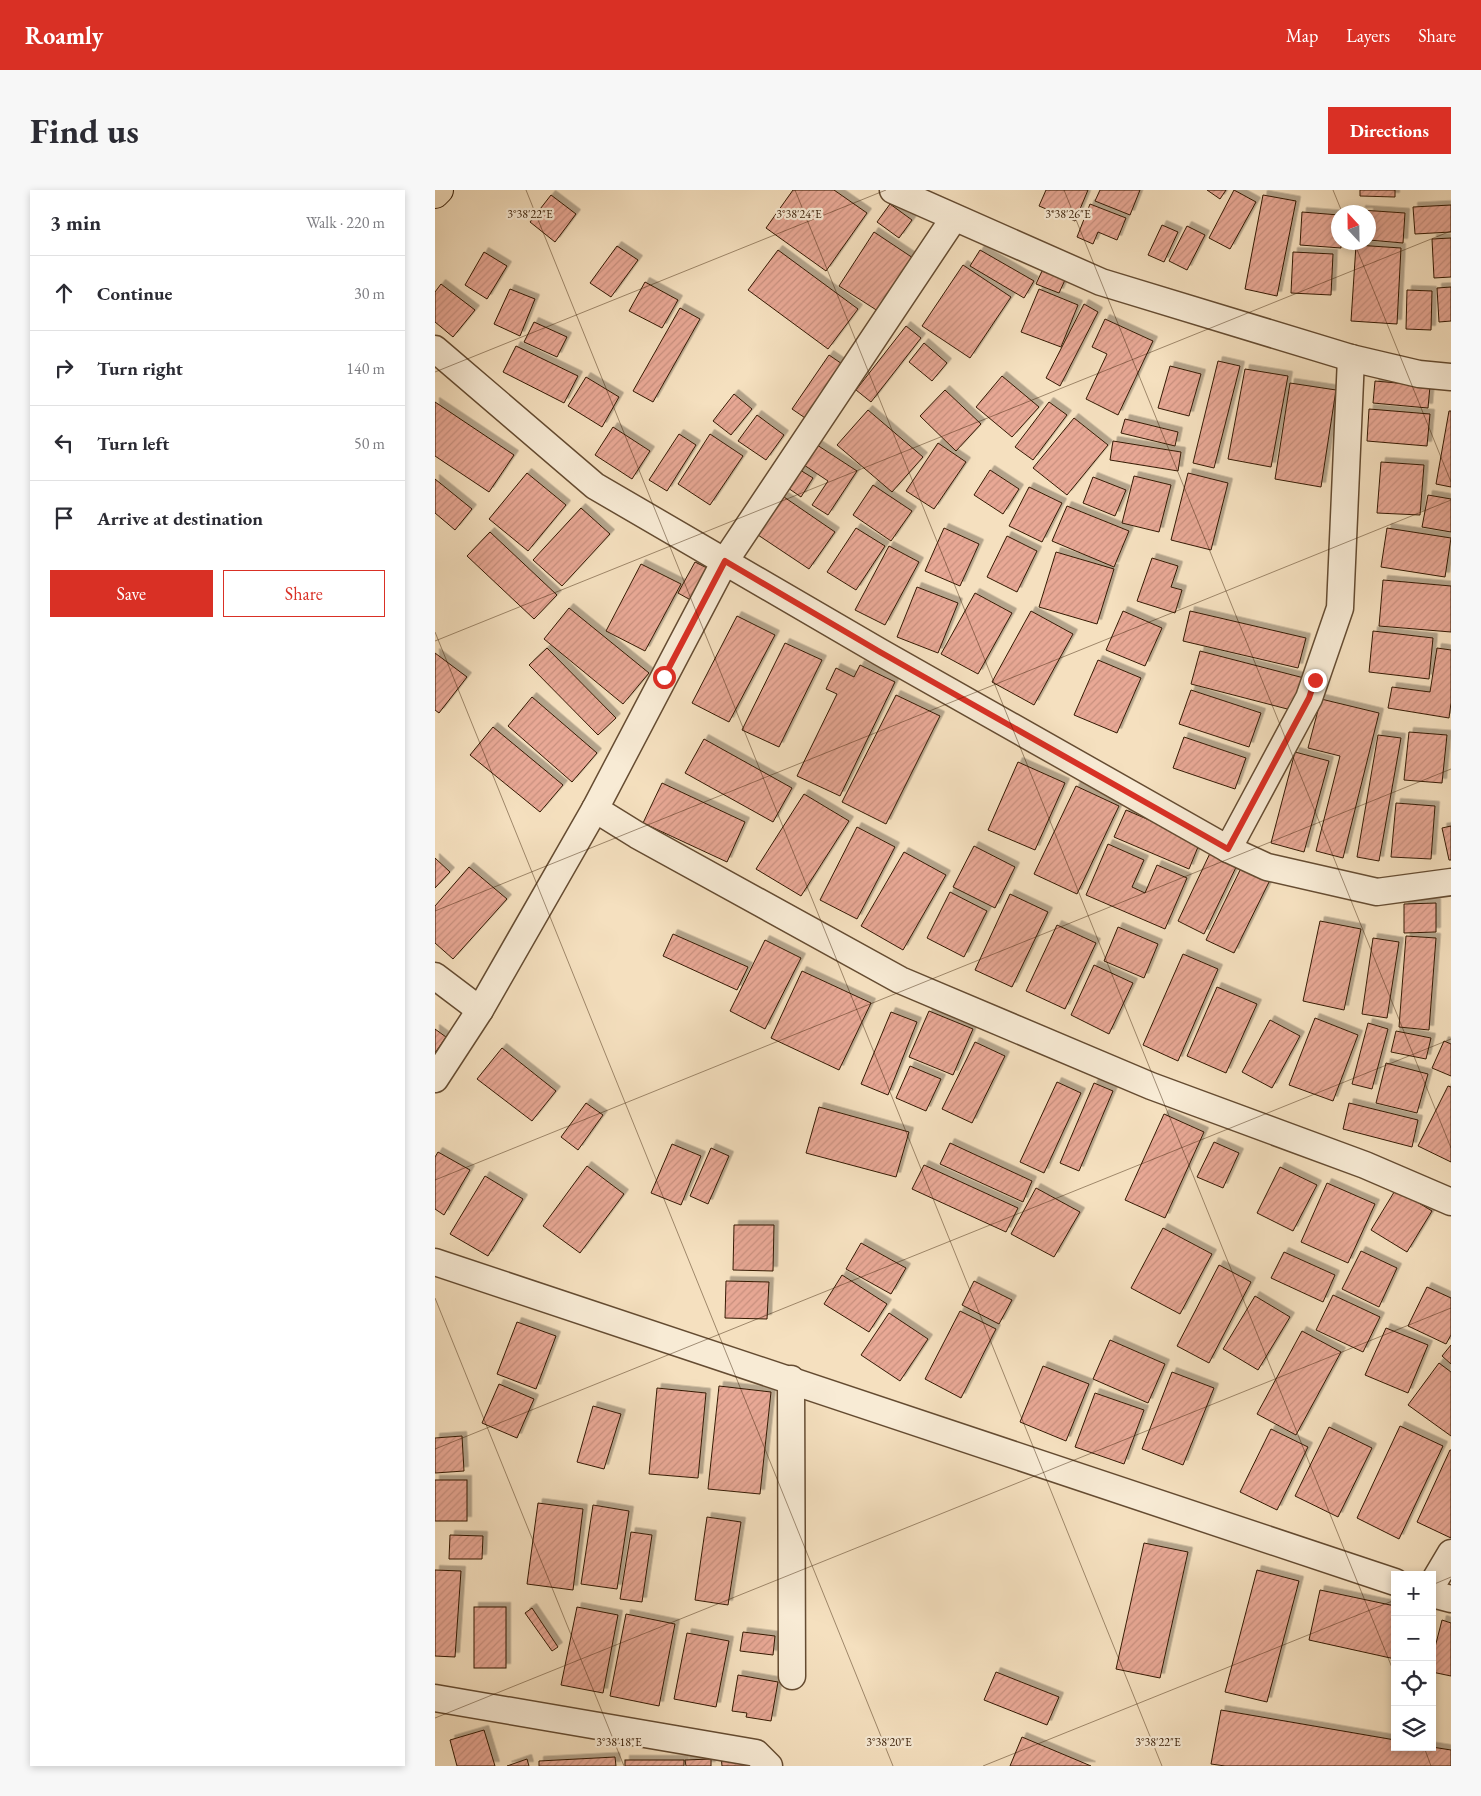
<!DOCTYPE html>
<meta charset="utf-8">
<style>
body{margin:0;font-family:"EB Garamond",serif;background:#f7f7f7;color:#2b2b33}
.controls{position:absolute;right:15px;bottom:15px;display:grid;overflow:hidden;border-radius:0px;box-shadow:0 2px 8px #0003}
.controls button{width:45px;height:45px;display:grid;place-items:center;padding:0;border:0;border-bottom:1px solid #e1e1e2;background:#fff;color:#2b2b33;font:25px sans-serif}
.compass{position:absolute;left:896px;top:15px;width:45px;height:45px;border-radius:50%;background:#fff;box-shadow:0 2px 8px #0003;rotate:338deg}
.stop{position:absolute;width:15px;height:15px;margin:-11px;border:4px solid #d93025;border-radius:50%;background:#fff}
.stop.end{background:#d93025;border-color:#fff;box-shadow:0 1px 5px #0008}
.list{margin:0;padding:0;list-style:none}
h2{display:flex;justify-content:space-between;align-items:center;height:65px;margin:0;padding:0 20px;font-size:21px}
h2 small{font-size:16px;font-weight:400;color:#7c7c81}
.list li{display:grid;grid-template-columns:32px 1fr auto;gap:15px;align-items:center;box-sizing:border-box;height:75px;padding:0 20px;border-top:1px solid #e1e1e2}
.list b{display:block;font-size:19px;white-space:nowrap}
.list em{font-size:16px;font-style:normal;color:#7c7c81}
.actions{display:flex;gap:10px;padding:15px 20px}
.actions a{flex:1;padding:11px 0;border:1px solid #d93025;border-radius:0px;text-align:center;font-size:18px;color:#d93025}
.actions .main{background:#d93025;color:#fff}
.icon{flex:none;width:28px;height:28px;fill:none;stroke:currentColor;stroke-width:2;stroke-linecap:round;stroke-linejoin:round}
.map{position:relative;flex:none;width:1016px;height:1576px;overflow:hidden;border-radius:0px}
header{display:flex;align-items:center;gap:30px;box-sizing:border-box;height:70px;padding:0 25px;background:#d93025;color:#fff}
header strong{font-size:24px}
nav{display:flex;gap:28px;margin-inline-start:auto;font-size:18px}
.intro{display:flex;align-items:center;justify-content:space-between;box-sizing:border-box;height:120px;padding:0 30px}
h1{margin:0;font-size:35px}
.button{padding:12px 22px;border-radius:0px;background:#d93025;color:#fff;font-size:18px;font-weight:700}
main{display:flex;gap:30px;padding:0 30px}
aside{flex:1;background:#fff;border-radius:0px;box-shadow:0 2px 8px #0003}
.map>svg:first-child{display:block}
.building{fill:url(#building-hatch);stroke:#351a03;filter:url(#shadow)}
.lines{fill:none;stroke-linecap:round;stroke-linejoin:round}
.street-casing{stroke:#654c32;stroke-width:29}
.highway-casing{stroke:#351a03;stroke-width:30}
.street{stroke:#f8ebd5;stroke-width:26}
.highway{stroke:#f5e0bf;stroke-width:28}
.route{stroke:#d93025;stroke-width:6}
.ticks{fill:none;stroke:#351a03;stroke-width:1;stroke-opacity:0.45}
.ticks-label{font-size:12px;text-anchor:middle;fill:#351a03;stroke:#f8ebd5;stroke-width:4.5;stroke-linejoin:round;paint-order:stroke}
</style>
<header>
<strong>Roamly</strong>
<nav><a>Map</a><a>Layers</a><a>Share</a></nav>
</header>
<div class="intro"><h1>Find us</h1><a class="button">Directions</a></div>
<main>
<aside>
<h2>3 min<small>Walk · 220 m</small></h2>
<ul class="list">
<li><svg class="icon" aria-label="ahead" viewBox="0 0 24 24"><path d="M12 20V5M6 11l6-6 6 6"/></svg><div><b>Continue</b></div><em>30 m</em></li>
<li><svg class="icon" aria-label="right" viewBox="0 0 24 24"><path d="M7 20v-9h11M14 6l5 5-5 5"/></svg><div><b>Turn right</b></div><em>140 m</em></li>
<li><svg class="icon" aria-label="left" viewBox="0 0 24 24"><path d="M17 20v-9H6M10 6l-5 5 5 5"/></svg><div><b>Turn left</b></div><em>50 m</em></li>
<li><svg class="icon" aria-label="arrive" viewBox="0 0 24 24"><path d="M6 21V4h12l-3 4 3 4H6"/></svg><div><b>Arrive at destination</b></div></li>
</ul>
<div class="actions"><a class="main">Save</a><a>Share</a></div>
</aside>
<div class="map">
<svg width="1016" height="1576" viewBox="0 0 1016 1576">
<defs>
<pattern id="building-hatch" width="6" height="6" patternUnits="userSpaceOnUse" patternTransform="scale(1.25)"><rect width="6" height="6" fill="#e8a895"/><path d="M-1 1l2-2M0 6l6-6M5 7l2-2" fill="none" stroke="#c8907f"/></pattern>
<filter id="shadow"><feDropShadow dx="4.5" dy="-4.5" stdDeviation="0" flood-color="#0004"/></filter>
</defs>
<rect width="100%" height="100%" fill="#f5e0bf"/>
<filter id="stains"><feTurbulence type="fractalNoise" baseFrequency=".004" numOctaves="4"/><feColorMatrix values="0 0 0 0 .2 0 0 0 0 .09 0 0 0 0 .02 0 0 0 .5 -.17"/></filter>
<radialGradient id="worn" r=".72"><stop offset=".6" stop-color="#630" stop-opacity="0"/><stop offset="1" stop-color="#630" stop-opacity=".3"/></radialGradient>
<g class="building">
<path d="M358,0H399L432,23L391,81L331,38Z"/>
<path d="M611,0H653L640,31L604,16Z"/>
<path d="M665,0H705L695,25L660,11Z"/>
<path d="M772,0H791L785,9Z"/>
<path d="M799,0L821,12L795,59L774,48Z"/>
<path d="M925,0H960V7L925,6Z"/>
<path d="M116,5L141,24L120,52L95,32Z"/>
<path d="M828,5L861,11L842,106L810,99Z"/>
<path d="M455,14L477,30L464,48L442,32Z"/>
<path d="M655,14L691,28L682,50L663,42L658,54L642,47Z"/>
<path d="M1016,15V42L980,44L978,17Z"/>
<path d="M926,20L970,23L968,53L934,50V22H926Z"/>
<path d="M867,22L904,25V52H906V58L865,55Z"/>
<path d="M727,35L743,42L729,72L713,65Z"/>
<path d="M752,36L770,45L752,80L734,71Z"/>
<path d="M439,42L481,70L446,123L404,96Z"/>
<path d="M1016,48V87L999,88L997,49Z"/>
<path d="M921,55L966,58L962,134L916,131Z"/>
<path d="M182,56L203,70L176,107L155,93Z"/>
<path d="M343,60L423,119L393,159L313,100Z"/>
<path d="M545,60L599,91L589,108L535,76Z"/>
<path d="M49,62L72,76L52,109L30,95Z"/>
<path d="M858,62L898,64L896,105L856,103Z"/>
<path d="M528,75L576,107L535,168L487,136Z"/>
<path d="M607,81L630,90L624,103L601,94Z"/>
<path d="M210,92L243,110L227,138L194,121Z"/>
<path d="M6,94L40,120L18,147L0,132V102Z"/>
<path d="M1016,97V131L1004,132L1002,98Z"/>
<path d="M75,99L100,109L85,146L59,134Z"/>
<path d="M604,99L643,115L626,157L586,142Z"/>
<path d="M972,100L997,101L996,140L971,139Z"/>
<path d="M649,114L663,122L625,196L611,188Z"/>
<path d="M245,118L265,129L218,212L198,201Z"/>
<path d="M670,129L718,151L683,225L651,209L672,164L657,157Z"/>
<path d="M99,132L132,147L122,167L89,152Z"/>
<path d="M471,136L486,148L436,212L421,200Z"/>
<path d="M489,153L512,173L497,191L474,172Z"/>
<path d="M81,156L143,186L129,213L68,182Z"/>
<path d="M394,165L413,178L376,232L357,219Z"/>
<path d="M783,171L805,176L779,278L758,273Z"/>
<path d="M735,176L766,184L754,226L723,218Z"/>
<path d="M810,179L853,186L836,277L793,269Z"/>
<path d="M567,186L604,217L577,247L541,217Z"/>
<path d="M151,187L184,207L167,237L133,216Z"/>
<path d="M940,191L995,196L993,218L938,213Z"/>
<path d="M855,193L901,200L886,297L840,289Z"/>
<path d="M510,200L546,234L521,261L485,226Z"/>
<path d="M299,204L317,219L296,245L278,231Z"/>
<path d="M0,212L79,265L54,302L0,266Z"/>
<path d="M614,212L632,225L598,270L580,257Z"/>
<path d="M934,219L995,224L992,256L932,251Z"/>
<path d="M433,220L488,267L457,302L402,255Z"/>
<path d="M1014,221H1016V297L1001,294Z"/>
<path d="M322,225L349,245L331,270L303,251Z"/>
<path d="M639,228L673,255L632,305L598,278Z"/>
<path d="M690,229L743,242L740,256L686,243Z"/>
<path d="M178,237L215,261L197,289L160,265Z"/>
<path d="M244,244L261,255L232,301L214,290Z"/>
<path d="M275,244L308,266L275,315L243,294Z"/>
<path d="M678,251L746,262L743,281L675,270Z"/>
<path d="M379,253L422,281L393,325L377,315L393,291L366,273Z"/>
<path d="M503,253L531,272L499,319L471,301Z"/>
<path d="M946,272L989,275L985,325L942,323Z"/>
<path d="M365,280L378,288L366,307L353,298Z"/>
<path d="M555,280L584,299L568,324L539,305Z"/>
<path d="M92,283L131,315L93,361L54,329Z"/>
<path d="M753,283L793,293L776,360L736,350Z"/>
<path d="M699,286L736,295L724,342L687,333Z"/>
<path d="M658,287L691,300L680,326L648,313Z"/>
<path d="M0,289L37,319L20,340L0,323Z"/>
<path d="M438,295L477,321L456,351L418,325Z"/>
<path d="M594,297L627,313L607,352L574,336Z"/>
<path d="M993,305L1016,309V342L987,337Z"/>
<path d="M349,307L400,342L374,379L323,345Z"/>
<path d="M632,316L694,341L679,377L617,351Z"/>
<path d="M146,318L175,344L127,396L98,370Z"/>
<path d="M421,338L450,356L421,400L392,382Z"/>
<path d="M509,338L544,354L525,396L490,381Z"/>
<path d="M952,338L1016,348L1010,387L946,377Z"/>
<path d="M55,342L122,405L99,429L32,366Z"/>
<path d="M572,346L602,361L582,402L552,387Z"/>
<path d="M454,356L484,372L450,435L420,420Z"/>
<path d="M621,362L679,379L662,434L604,417Z"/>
<path d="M717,368L743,376L736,397L747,400L740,423L702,411Z"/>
<path d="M260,372L278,381L261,413L243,403Z"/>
<path d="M206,374L246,394L210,461L171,441Z"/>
<path d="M948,390L1016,396V442L944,436Z"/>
<path d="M482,397L523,413L503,463L462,447Z"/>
<path d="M540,403L577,423L543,484L506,464Z"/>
<path d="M134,418L214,483L188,514L109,449Z"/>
<path d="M596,421L638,444L599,515L557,492Z"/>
<path d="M688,421L727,438L710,476L671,460Z"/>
<path d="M755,421L871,448L863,478L748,451Z"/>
<path d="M302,426L340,445L294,532L257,513Z"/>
<path d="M938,441L998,448L994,489L934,482Z"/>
<path d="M350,453L387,470L344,557L307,540Z"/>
<path d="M112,458L181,528L163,545L94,475Z"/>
<path d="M1002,458L1016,460V513L1014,528L953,518L957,497L995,502Z"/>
<path d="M765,461L869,488L860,521L756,494Z"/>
<path d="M0,463L32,487L4,523L0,520Z"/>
<path d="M663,470L706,488L682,543L639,525Z"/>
<path d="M425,475L460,492L405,606L362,586L402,504L391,499L401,478L419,487Z"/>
<path d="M756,500L826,523L814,557L744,534Z"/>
<path d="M461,505L505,526L451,634L407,612Z"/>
<path d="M97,507L162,563L137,592L73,536Z"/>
<path d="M886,509L944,523L908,668L881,661L905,566L873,558Z"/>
<path d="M58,537L128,595L105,622L35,565Z"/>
<path d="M974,542L1012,545L1007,593L969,590Z"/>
<path d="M943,545L966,548L944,671L922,667Z"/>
<path d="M749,547L811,568L800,599L738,578Z"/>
<path d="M269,549L357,598L338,632L250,583Z"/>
<path d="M860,562L894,571L869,662L836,653Z"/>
<path d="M583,572L630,593L600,660L553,640Z"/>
<path d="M227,593L310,632L292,672L208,633Z"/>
<path d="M641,596L684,616L642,704L599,684Z"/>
<path d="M369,604L414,631L366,706L321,679Z"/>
<path d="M961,613L1000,616L996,669L956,667Z"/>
<path d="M691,620L765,652L754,679L679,647Z"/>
<path d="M1016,636V670H1014L1007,638Z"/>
<path d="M422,637L460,657L422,729L385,710Z"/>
<path d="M673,654L709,670L697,697L710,703L722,675L752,688L730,739L651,705Z"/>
<path d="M539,656L580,677L560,718L518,697Z"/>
<path d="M777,659L804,671L769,744L743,731Z"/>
<path d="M469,662L511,685L468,760L426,736Z"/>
<path d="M0,668L15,682L0,698Z"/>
<path d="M808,674L836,688L799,763L771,750Z"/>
<path d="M34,677L72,709L18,769L0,753V716Z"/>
<path d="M515,702L552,721L529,767L492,748Z"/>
<path d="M575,704L613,722L577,797L540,780Z"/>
<path d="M1001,713V742L969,743V714Z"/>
<path d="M885,731L926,739L909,820L868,811Z"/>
<path d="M622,735L661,753L630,819L591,801Z"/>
<path d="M683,737L723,754L709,788L669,771Z"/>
<path d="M238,744L313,777L302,800L228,766Z"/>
<path d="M971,746L1001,748L994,840L964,837Z"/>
<path d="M938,748L964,752L952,828L927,824Z"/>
<path d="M330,750L366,768L330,839L295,821Z"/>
<path d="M748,764L783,779L743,871L708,855Z"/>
<path d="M659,775L698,793L674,844L636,825Z"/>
<path d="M367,781L436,813L404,880L336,848Z"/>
<path d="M782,797L822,814L791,883L752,866Z"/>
<path d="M494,821L538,839L518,885L474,867Z"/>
<path d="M456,822L482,832L453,905L426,894Z"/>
<path d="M880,828L923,845L898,911L854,895Z"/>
<path d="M835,830L865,846L837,898L807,882Z"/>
<path d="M933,833L953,839L937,899L917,894Z"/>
<path d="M0,839L11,847L0,863Z"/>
<path d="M961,841L996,848L991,869L956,862Z"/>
<path d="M1009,851L1016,854V886L997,878Z"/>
<path d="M540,852L570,866L537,933L507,919Z"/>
<path d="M67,858L121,901L97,931L42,889Z"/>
<path d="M951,873L993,884L982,923L941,913Z"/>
<path d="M475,876L506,889L491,921L461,908Z"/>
<path d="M622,892L646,903L609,983L585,972Z"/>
<path d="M659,893L678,901L644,981L625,973Z"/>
<path d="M1013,896L1016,897V972L983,956Z"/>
<path d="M151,913L168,925L143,960L126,947Z"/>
<path d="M914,913L983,930L977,957L908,939Z"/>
<path d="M384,917L474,942L461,987L371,963Z"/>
<path d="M729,924L769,942L730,1028L690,1010Z"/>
<path d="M779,952L804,963L788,998L762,987Z"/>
<path d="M515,953L597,991L588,1012L505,974Z"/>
<path d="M237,954L266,966L246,1015L216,1003Z"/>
<path d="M276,958L294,966L273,1014L255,1006Z"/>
<path d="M3,962L35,980L9,1025L0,1019V967Z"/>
<path d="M489,975L583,1018L571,1042L477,999Z"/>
<path d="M152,976L189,1004L145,1063L108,1036Z"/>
<path d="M845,977L882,995L858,1041L822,1023Z"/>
<path d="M50,986L88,1009L53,1066L15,1044Z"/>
<path d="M892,993L940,1014L913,1073L866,1052Z"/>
<path d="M601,998L645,1022L619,1067L576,1044Z"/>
<path d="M961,999L997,1021L972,1062L936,1040Z"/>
<path d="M299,1035H339L338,1081L298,1080Z"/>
<path d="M728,1038L777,1064L745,1124L696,1098Z"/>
<path d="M426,1053L471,1078L456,1104L411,1079Z"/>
<path d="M926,1061L962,1078L944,1117L907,1099Z"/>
<path d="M849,1062L900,1085L888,1112L836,1088Z"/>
<path d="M784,1075L816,1092L774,1173L742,1156Z"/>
<path d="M407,1085L452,1114L434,1142L389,1114Z"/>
<path d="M291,1091L334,1092L332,1129L290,1128Z"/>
<path d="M539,1091L577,1110L564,1134L527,1115Z"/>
<path d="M992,1097L1016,1108V1145L1011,1154L973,1136Z"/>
<path d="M898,1105L945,1127L928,1162L881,1140Z"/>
<path d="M820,1106L855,1127L823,1180L788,1159Z"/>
<path d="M525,1121L561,1139L526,1208L490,1189Z"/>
<path d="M454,1123L493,1149L465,1191L426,1165Z"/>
<path d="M82,1132L121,1146L101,1199L62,1184Z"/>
<path d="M951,1138L993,1155L973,1203L930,1185Z"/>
<path d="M867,1141L906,1162L861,1245L822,1224Z"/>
<path d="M675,1150L730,1174L713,1213L658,1189Z"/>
<path d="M1016,1155V1174L1007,1166Z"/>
<path d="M1004,1173L1016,1182V1246L973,1215Z"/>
<path d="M608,1176L654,1194L631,1251L585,1232Z"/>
<path d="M737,1182L779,1198L748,1275L707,1259Z"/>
<path d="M64,1194L99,1209L82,1248L47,1233Z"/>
<path d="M284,1196L336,1202L325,1304L273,1299Z"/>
<path d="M222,1198L271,1203L263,1288L214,1284Z"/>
<path d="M660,1203L709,1220L689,1274L640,1257Z"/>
<path d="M158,1216L186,1224L169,1279L142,1272Z"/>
<path d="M965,1236L1008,1256L964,1349L922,1328Z"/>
<path d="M894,1237L937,1258L903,1327L860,1306Z"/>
<path d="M836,1239L873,1257L842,1320L805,1302Z"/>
<path d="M27,1246L29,1281L0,1283V1248Z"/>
<path d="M1015,1260H1016V1348L982,1332Z"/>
<rect x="0" y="1290" width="32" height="41"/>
<path d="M103,1313L148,1319L138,1400L92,1394Z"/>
<path d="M158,1315L194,1321L182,1399L146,1394Z"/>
<path d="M272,1327L306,1332L293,1415L260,1410Z"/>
<path d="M196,1342L217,1345L207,1412L185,1409Z"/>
<path d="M15,1345L48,1346L47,1369H14Z"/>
<path d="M709,1353L753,1362L725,1488L681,1479Z"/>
<path d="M0,1380L26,1381L20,1467L0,1466Z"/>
<path d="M822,1380L864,1391L832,1512L790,1502Z"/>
<path d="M885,1400L960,1416V1469L874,1450Z"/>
<rect x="39" y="1417" width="32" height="61"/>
<path d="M142,1417L183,1425L168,1503L126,1495Z"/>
<path d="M97,1418L123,1457L117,1461L90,1423Z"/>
<path d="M191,1424L240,1434L224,1516L175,1506Z"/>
<path d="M1007,1430L1016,1433V1486L997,1482V1469Z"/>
<path d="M308,1442L340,1446L338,1465L305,1461Z"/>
<path d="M252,1443L294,1451L281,1517L239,1509Z"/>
<path d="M561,1482L624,1507L612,1535L549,1510Z"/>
<path d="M303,1485L343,1492L336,1531L311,1527L312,1523L297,1521Z"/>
<path d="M786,1520L960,1550V1557H997L1016,1560V1576H790L776,1574Z"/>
<path d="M49,1540L60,1576H22L15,1550Z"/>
<path d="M587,1547L656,1576H575Z"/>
<path d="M286,1566L325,1576H287Z"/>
<path d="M180,1567L181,1576H104V1571Z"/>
<path d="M92,1569L94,1576H72Z"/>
<path d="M276,1569V1576H251L250,1570Z"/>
<rect x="190" y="1570" width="59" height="6"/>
</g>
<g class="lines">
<g class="street-casing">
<g id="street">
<path d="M458,0L666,92L916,168L984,184L1016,187"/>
<path d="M0,159L160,296L445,462L793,659L832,677L942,702L1016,692"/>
<path d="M160,619L202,645L465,790L716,896L930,975L1016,1012"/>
<path d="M793,659L874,508L905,418L916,168"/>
<path d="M0,786L45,820"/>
<path d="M0,889L45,820L160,619L290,371L519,28"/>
<path d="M0,1072L960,1392"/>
<path d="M356,1189L357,1486"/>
<path d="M997,1395L1016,1363"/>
<path d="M997,1404L1016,1409"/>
<path d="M0,1508L321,1563L334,1576"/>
</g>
</g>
<g class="highway-casing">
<path id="highway" d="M0,4L4,0"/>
</g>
<use href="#street" class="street"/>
<use href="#highway" class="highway"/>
</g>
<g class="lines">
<path class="route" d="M229,487L290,371L445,462L793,659L874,508L880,490"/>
</g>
<path class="ticks" d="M91,0L727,1576M360,0L960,1485M629,0L1016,958M898,0L907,22M919,52L1016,292M0,182L451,0M0,442L458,1576M0,451L1016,41M0,721L1016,310M0,990L1016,579M0,1108L189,1576M0,1259L1016,849M997,1395L1016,1387M0,1528L1016,1118M989,1557L996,1576M548,1576L960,1410"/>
<g class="ticks-label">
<text x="95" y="28">3°38'22"E</text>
<text x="364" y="28">3°38'24"E</text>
<text x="633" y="28">3°38'26"E</text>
<text x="184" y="1556">3°38'18"E</text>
<text x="454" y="1556">3°38'20"E</text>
<text x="723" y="1556">3°38'22"E</text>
</g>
<rect width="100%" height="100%" filter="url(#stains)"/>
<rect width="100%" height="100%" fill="url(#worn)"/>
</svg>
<div class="controls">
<button>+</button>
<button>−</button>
<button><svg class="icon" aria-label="locate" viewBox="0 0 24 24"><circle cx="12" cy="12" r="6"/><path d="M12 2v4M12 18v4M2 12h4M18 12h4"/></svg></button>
<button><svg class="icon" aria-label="layers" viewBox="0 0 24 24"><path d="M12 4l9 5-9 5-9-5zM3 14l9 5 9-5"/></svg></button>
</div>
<svg class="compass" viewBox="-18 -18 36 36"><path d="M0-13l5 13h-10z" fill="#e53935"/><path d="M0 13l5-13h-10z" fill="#7c7c81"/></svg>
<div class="stop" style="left:229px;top:487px"></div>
<div class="stop end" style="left:880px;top:490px"></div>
</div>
</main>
